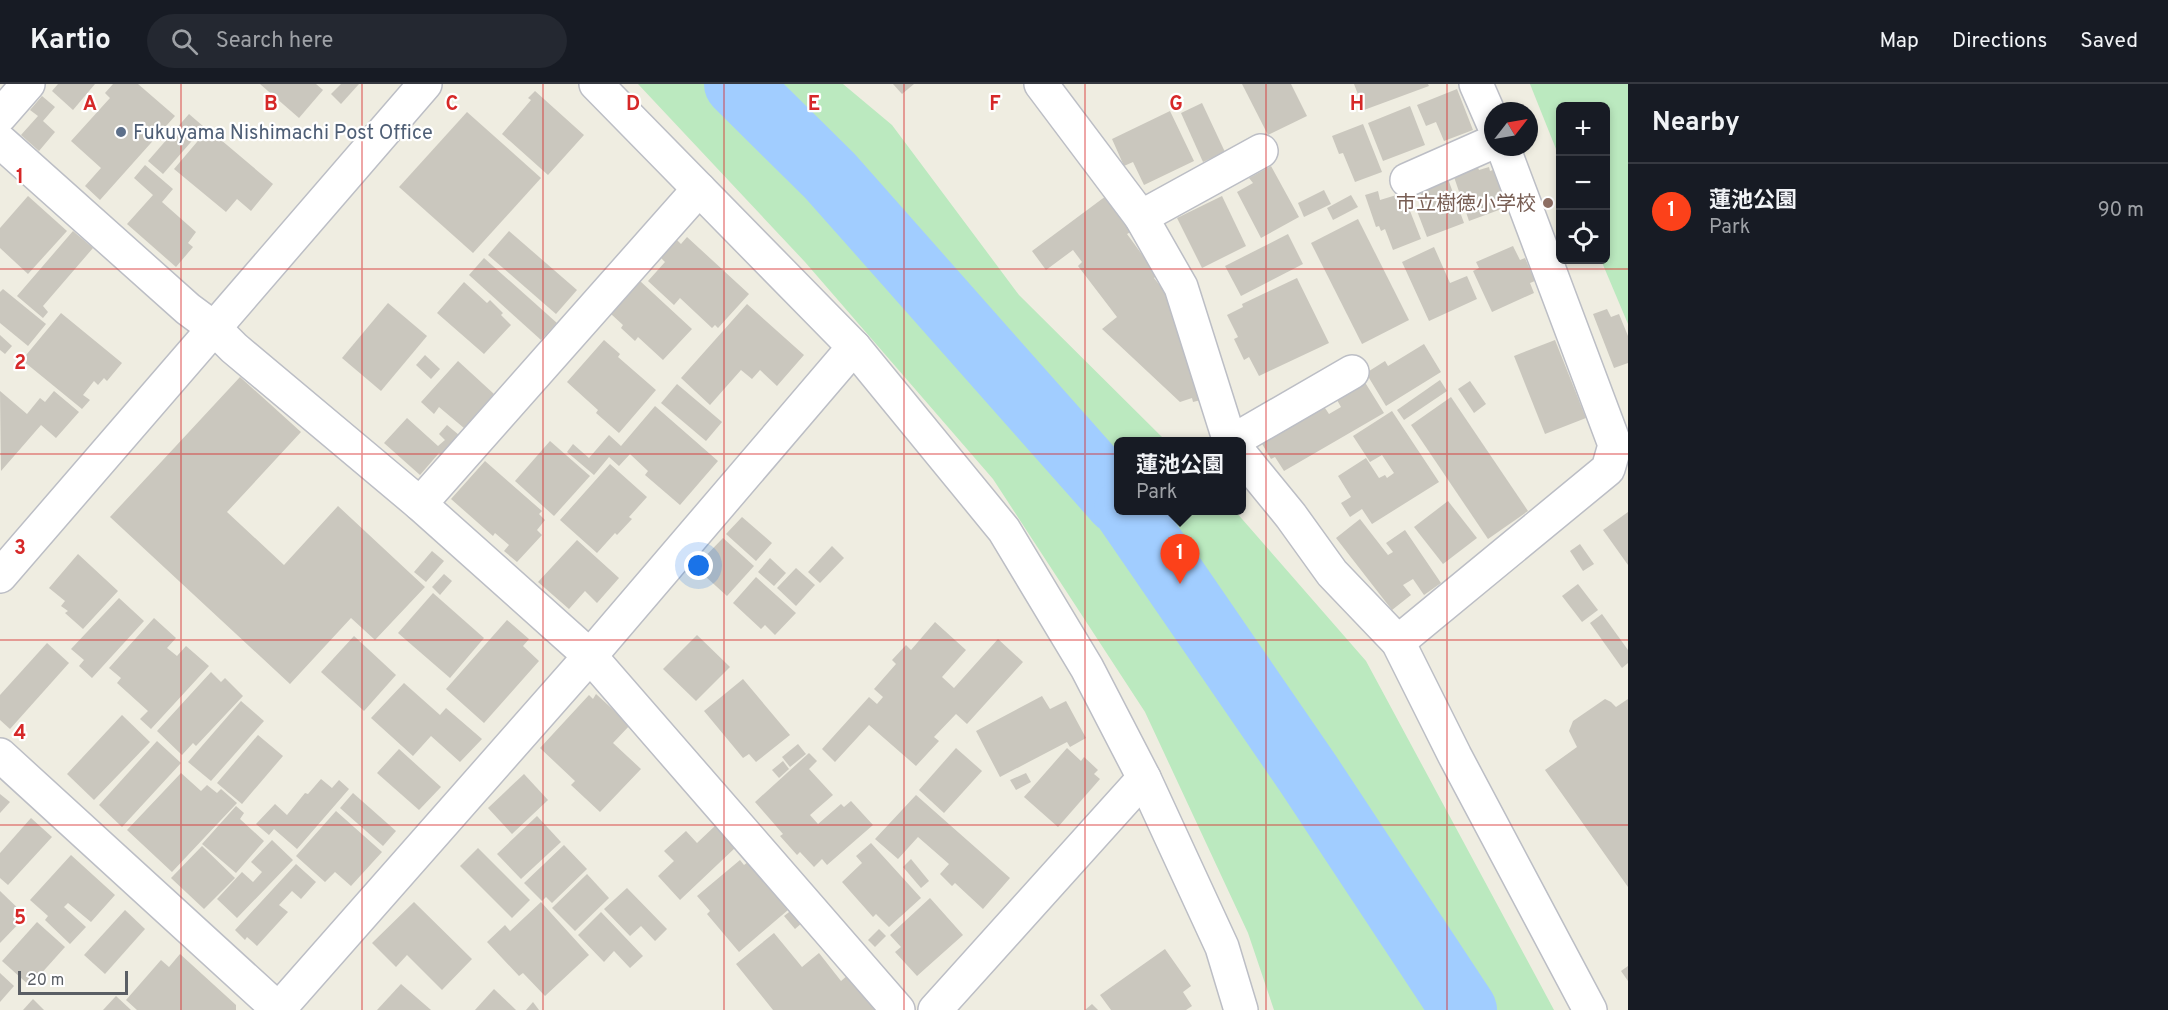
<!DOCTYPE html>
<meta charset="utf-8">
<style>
body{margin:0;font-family:Overpass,"Noto Sans JP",sans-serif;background:#242831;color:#f1f3f6}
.controls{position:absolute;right:18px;top:18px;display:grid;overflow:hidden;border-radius:9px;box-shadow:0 3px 9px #0003}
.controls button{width:54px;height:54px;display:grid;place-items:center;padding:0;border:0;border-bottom:2px solid #363941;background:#171b24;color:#f1f3f6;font:30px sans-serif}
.compass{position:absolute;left:1484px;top:18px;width:54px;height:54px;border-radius:50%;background:#171b24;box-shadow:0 3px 9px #0003;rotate:59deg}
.scale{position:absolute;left:18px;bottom:15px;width:110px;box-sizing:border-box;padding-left:6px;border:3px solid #5a5e64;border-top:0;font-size:16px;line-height:21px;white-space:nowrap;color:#5a5e64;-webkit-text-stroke:4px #fff;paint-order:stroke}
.you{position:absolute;left:699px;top:482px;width:21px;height:21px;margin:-15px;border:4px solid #fff;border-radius:50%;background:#1a73e8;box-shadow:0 0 0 9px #1a73e833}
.badge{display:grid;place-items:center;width:39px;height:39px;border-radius:50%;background:#fc411a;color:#fff;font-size:20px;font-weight:700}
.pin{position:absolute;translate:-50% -50px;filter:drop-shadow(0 2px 3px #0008)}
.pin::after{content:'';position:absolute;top:32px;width:21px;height:18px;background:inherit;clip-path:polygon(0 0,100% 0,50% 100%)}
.popup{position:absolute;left:1114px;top:353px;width:132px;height:78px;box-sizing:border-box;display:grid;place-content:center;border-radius:9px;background:#171b24;filter:drop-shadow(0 2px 4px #0005);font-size:20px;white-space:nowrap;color:#9ea1a6}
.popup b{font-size:22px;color:#f1f3f6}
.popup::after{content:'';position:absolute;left:50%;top:100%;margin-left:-12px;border:12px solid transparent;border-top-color:#171b24}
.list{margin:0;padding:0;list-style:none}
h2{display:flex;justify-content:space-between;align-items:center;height:78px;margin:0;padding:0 24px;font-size:26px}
h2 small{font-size:20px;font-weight:400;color:#9ea1a6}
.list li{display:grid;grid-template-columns:39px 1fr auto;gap:18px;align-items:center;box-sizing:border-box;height:96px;padding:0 24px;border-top:2px solid #363941}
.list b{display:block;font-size:22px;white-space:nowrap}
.list p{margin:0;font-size:20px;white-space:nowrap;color:#9ea1a6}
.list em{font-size:20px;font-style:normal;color:#9ea1a6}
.icon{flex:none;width:33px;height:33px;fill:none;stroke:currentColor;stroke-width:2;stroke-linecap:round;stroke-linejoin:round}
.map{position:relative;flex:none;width:1628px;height:926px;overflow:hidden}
header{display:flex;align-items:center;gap:36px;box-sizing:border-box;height:84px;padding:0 30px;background:#171b24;border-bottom:2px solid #363941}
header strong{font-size:28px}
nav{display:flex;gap:33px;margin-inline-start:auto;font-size:21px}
.search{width:420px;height:54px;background:#242831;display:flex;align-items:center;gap:15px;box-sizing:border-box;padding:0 21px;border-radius:33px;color:#9ea1a6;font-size:22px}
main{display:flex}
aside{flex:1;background:#171b24}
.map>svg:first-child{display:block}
.green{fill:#bbe9bf}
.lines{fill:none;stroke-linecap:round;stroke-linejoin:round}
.river{stroke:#a1cdff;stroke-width:66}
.building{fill:#cac7be}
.minor-casing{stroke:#bcbec5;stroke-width:36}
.tertiary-casing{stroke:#bcbec5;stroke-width:36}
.minor{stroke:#fff;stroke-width:33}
.tertiary{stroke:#fff;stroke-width:33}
.grid{fill:none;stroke:#d62828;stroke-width:1.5;stroke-opacity:0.55}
.service-dot{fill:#5c6f8a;stroke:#fff;stroke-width:2}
.education-dot{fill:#8d6e63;stroke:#fff;stroke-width:2}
.labels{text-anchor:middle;stroke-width:4.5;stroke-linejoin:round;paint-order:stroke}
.service-label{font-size:20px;fill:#4e5e75;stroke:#fff;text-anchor:start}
.education-label{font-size:20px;fill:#785e54;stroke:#fff;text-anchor:end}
.grid-label{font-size:20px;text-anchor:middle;font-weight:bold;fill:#d62828;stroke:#fff;stroke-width:4.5;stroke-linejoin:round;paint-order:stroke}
</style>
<header>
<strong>Kartio</strong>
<div class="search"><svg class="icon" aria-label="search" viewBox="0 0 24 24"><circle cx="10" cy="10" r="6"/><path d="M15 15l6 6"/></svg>Search here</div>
<nav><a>Map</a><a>Directions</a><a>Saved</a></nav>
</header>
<main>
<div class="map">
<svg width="1628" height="926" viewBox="0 0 1628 926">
<rect width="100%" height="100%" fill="#efede1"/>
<g class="green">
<path d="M638,0H843L892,41L1019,211L1166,357L1118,358V426L1235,427L1366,577L1554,926H1274L1248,849L1145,628L993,395L805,178Z"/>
<path d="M1530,0H1628V240L1601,176H1606V22H1560V75Z"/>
</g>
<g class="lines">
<g class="river">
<path d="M737,0L830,92L1118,417"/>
<path d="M1127,426L1309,691L1464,926"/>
</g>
</g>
<g class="building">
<path d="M58,0H95L73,26L52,7Z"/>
<path d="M113,0H138L175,32L100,116L85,102L101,84L71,57L110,14L105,9Z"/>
<path d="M260,0H316L323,6L299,34Z"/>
<path d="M341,0H359L341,20L331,10Z"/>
<path d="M893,0H914L902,10Z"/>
<path d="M1242,0H1291L1307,32L1268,51Z"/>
<path d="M1354,0H1428L1429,2L1364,26Z"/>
<path d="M1457,5L1473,46L1444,57L1436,38L1426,42L1417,21Z"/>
<path d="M535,7L584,51L548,91L502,50L531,16L528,14Z"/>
<path d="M42,12L55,23L43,37L55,48L39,67L21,51L38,32L30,26Z"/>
<path d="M1202,19L1225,68L1203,78L1181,29Z"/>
<path d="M1410,22L1425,61L1383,77L1368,39Z"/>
<path d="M1170,27L1194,77L1144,101L1133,78L1124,82L1112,55Z"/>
<path d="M467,28L541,94L473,169L399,103Z"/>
<path d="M189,30L204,43L163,90L148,77Z"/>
<path d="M1363,40L1382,88L1355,98L1343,69L1339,70L1332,52Z"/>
<path d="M208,45L273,100L251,127L237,115L226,128L174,85Z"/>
<path d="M145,81L173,105L162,118L196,148L188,159L193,163L176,183L127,140L153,111L134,94Z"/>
<path d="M1477,81L1479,86L1489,83L1490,87L1493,86L1507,123L1469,137L1453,90Z"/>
<path d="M1271,82L1299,133L1261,154L1237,108L1253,99L1249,94Z"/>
<path d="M1448,95L1464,139L1427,153L1417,127L1426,123L1419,106Z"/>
<path d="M1324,106L1331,120L1304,133L1298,119Z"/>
<path d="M1378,107L1380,116L1403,109L1421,155L1393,166L1385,145L1381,147L1379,142L1376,143L1365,111Z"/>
<path d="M1351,111L1358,123L1333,136L1327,124Z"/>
<path d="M28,112L67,147L28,190L0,164V144Z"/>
<path d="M1106,112L1132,147L1127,150L1157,191L1154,194L1176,222L1201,316L1193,318L1192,314L1180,318L1102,245L1117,233L1078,182L1082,178L1073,166L1046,186L1032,167Z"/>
<path d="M1222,112L1246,162L1202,184L1177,134Z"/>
<path d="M1358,135L1409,236L1362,260L1311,159Z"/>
<path d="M73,147L93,164L43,222L48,228L43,234L17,212Z"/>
<path d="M509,147L577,206L556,230L488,171Z"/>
<path d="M1288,150L1303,180L1241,212L1225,182Z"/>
<path d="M687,153L749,210L718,244L715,241L712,244L680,214L674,221L648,197L665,178L660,173L676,155L681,160Z"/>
<path d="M1513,162L1520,176L1525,174L1535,197L1530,199L1534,209L1492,228L1473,187L1479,184L1476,178Z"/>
<path d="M1434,163L1450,199L1467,192L1477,215L1429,237L1402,178Z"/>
<path d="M484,174L557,239L541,256L469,191Z"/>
<path d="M1297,194L1329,259L1259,292L1249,273L1244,276L1234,255L1238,253L1227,231L1243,223L1242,220Z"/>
<path d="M640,197L692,245L663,276L638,253L635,257L621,244L623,241L611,230Z"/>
<path d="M464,198L487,219L490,216L503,229L501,231L511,241L484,270L437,229Z"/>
<path d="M3,205L46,240L28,262L0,239V208Z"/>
<path d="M388,219L427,252L381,307L342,274Z"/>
<path d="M747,220L804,271L777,302L760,286L752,295L741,286L710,321L681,294Z"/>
<path d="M1607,225L1611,233L1619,230L1628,252V279L1614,284L1593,230Z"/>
<path d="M61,229L122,279L107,297L104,294L98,301L94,297L83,311L90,316L82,325L22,276Z"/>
<path d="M0,251L12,262L5,270L0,266Z"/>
<path d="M604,256L620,270L618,273L656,306L619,349L596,329L598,326L567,298Z"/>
<path d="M1555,256L1586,334L1545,350L1514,272Z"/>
<path d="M1424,260L1441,288L1386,322L1366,289L1385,277L1388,282Z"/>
<path d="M425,271L440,285L431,295L416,281Z"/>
<path d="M458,277L494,310L464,344L439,323L434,330L421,318Z"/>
<path d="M1361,292L1384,329L1284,387L1275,373L1271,375L1258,353L1323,321L1329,330L1341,323L1333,309Z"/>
<path d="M240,293L301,348L227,428L284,481L338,422L425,503L375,556L351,534L290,600L110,433Z"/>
<path d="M1440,296L1447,307L1404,336L1397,326Z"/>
<path d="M1470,297L1486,320L1474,329L1458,305Z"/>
<path d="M677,300L722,338L706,357L661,319Z"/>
<path d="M0,307L27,330L40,314L45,318L54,307L79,328L56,354L41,341L1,387Z"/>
<path d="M1451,313L1528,427L1488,455L1411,341Z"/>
<path d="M655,322L718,377L680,421L645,391L648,387L630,370L619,382L609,373L594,391L567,368L573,360L589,374L609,351L621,362Z"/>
<path d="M1392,327L1439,398L1372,440L1362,425L1350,433L1341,419L1351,413L1338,392L1366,374L1379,394L1385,391L1387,394L1394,389L1382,371L1370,378L1353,352Z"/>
<path d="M407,334L438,362L445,356L439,350L447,341L459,351L441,371L439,369L420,391L384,359Z"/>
<path d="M550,357L590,392L554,432L515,397Z"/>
<path d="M485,377L542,427L539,430L545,436L537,446L542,451L517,478L504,467L509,461L495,449L493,452L451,415Z"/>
<path d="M610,380L647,413L629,433L632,435L617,451L615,449L597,469L560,436Z"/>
<path d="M1448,417L1477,454L1443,480L1414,443Z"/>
<path d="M1628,428V481L1603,446Z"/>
<path d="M742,433L772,459L756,477L726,450Z"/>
<path d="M1360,435L1388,471L1393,468L1386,459L1405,446L1441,499L1424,511L1413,495L1403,501L1411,511L1392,526L1336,454Z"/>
<path d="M723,454L754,482L727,512L695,483Z"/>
<path d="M577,456L619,494L597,519L585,507L569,525L538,498Z"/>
<path d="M1580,460L1594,480L1583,487L1570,467Z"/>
<path d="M832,462L844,474L820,499L808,488Z"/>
<path d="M432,467L444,477L426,498L414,488Z"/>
<path d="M78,470L118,507L83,545L65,529L68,527L61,522L65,517L49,504Z"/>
<path d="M770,474L786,489L774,502L758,488Z"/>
<path d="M796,484L815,501L796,522L777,504Z"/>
<path d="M444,490L452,497L440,511L432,503Z"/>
<path d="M756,493L796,529L775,551L765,541L761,545L733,519Z"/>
<path d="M1578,500L1598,526L1582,538L1562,512Z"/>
<path d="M433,509L484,554L450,594L398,549Z"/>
<path d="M119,514L144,537L92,594L79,582L84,576L71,565Z"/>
<path d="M1602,530L1628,566V579L1622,584L1590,539Z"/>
<path d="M154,534L176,554L167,564L177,572L186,562L209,582L151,645L140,635L148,627L117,599L121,594L109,584Z"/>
<path d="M507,536L529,555L523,562L539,577L484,639L446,605Z"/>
<path d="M935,538L966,566L942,593L954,604L998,555L1023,578L967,640L956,630L934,653L939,657L916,682L869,641L835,678L822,665L869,613L877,620L883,613L874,605L896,580L892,576L906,561L911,566Z"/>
<path d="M697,551L730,583L696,617L663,585Z"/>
<path d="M354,552L396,591L364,627L321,588Z"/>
<path d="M47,559L69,579L10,645L0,636V611Z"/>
<path d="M211,588L221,598L225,594L243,612L196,662L193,659L182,671L157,647Z"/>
<path d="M743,595L790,651L756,678L749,670L743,674L704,627Z"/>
<path d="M404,599L440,631L446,624L482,655L460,678L431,652L413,672L371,634Z"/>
<path d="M596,610L630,641L613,659L641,685L600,728L571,701L575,697L540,664L589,611L593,615Z"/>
<path d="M1042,612L1050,625L1066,617L1086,654L1070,663L1067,658L1000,693L976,647Z"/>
<path d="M1605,615L1611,618L1616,623L1628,615V803L1545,686L1577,663L1569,647L1573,637Z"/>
<path d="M241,617L264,637L211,697L188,678Z"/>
<path d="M122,631L150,658L94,716L67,690Z"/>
<path d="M258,651L283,672L242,720L217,699Z"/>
<path d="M157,657L181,679L122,743L99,721Z"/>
<path d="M798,660L806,670L790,683L782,673Z"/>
<path d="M956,664L982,687L944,729L919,706Z"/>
<path d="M1067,664L1081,677L1084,673L1098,686L1094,690L1100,695L1058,743L1024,713Z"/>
<path d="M399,665L441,703L419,726L377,689Z"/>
<path d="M809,669L817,677L809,685L833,711L810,731L818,740L841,720L844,723L851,717L873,741L827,781L822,775L814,783L800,768L797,771L780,752L783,750L755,718Z"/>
<path d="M783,677L789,685L779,694L772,686Z"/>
<path d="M181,689L201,707L207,701L217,709L221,705L237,719L172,788L127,746Z"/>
<path d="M1026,689L1031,698L1016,706L1010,696Z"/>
<path d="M524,690L548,716L512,750L488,724Z"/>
<path d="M321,695L332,704L339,696L349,705L297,765L274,745L269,751L256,740L275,720L287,731L305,709L308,710Z"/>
<path d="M353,709L396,747L383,762L340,724Z"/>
<path d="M0,710L10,718L0,729Z"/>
<path d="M916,711L1010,794L983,825L955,799L952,802L940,790L949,780L918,753L898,775L875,755Z"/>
<path d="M236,722L244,729L240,735L264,757L236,789L202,760Z"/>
<path d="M336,727L382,768L351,802L335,788L325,798L296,772Z"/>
<path d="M537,732L561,758L521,795L497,770Z"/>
<path d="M31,734L52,753L8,801L0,794V769Z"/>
<path d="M716,741L736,763L680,816L658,792L674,777L664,767L686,747L697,759Z"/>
<path d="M272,756L293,776L237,834L217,815L242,788L253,798L262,788L251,778Z"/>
<path d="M871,759L921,814L889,843L876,830L873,833L842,798L862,779L856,772Z"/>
<path d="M564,761L587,785L552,819L546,813L542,817L524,799Z"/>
<path d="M202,762L235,794L204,825L171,794Z"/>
<path d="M478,764L530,816L512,834L460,782Z"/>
<path d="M71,771L115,811L91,838L68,819L64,823L86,843L70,860L45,836L48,832L30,816Z"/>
<path d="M911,775L929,797L921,804L903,783Z"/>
<path d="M740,776L744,781L748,778L788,826L739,868L707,830L710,827L697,812Z"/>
<path d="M296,780L316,798L301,815L292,807L279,821L288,828L257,862L247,853L245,856L235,846Z"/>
<path d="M587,790L609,814L575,847L552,824Z"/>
<path d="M627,804L667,845L655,857L641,842L630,852L604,825Z"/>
<path d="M0,807L26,832L0,859Z"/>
<path d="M930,814L963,851L917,892L895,868L901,863L890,851Z"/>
<path d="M414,818L472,875L442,906L407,871L396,883L372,859Z"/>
<path d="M541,818L589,871L545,912L523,889L519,892L487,858L505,841L510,847Z"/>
<path d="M793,825L803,838L795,845L784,832Z"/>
<path d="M125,826L145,845L105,890L84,871Z"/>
<path d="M601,828L643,872L630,884L614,867L604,878L578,851Z"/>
<path d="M37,838L65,863L30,902L2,877Z"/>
<path d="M879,845L886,852L875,863L868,856Z"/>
<path d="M774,849L802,883L819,869L841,897L848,891L875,926H773L736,880Z"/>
<path d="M1165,865L1191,902L1183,908L1192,922L1186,926H1111L1100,911Z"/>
<path d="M180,870L236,921V926H137L126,916L161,876L169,883Z"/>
<path d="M1628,882V897L1621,887Z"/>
<path d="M0,889L14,902L0,918Z"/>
<path d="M401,900L431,926H377Z"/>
<path d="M494,905L516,926H475Z"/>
<path d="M116,912L131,926H103Z"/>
<path d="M33,915L44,926H23Z"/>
<path d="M533,918L539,926H526Z"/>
<path d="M1092,920L1098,926H1085Z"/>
</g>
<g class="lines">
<g class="minor-casing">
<g id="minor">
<path d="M1041,0L1141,133L1181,203L1230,358"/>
<path d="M1476,0L1493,39"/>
<path d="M0,32L28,0"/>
<path d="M0,57L188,225L215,245L234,264L420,420L590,572L898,926"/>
<path d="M1407,96L1493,58"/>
<path d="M1141,133L1261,67"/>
<path d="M1231,358L1352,288"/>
<path d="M1242,372L1291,432L1332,489L1398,558L1455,672L1590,926"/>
<path d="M420,420L699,105"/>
<path d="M1398,558L1608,385L1615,361L1503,63"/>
<path d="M0,671L279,926"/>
</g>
</g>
<g class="tertiary-casing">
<g id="tertiary">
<path d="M596,0L854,263L1004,446L1087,584L1144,694L1222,863L1241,926"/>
<path d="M0,492L425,0"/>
<path d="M278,926L590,572L854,263"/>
<path d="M935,926L1144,694"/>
</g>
</g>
<use href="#minor" class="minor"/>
<use href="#tertiary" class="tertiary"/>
</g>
<path class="grid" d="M181,0V926M362,0V926M543,0V926M724,0V926M904,0V926M1085,0V926M1266,0V926M1447,0V926M0,185H1628M0,370H1628M0,556H1628M0,741H1628"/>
<circle class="service-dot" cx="121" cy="48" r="6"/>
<circle class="education-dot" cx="1548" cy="119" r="6"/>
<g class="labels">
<g class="service-label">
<text x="133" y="55">Fukuyama Nishimachi Post Office</text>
</g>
<g class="education-label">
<text x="1536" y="126">市立樹徳小学校</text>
</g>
</g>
<g class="grid-label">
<text x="90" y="26">A</text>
<text x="271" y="26">B</text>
<text x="452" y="26">C</text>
<text x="633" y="26">D</text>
<text x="814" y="26">E</text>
<text x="995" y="26">F</text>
<text x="1176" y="26">G</text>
<text x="1357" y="26">H</text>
<text x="20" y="99">1</text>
<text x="20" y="285">2</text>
<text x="20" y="470">3</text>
<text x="20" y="655">4</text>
<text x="20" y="840">5</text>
</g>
</svg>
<div class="controls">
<button>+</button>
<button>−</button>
<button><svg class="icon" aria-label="locate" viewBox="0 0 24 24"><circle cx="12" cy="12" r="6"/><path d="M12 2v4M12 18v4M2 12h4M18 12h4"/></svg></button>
</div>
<svg class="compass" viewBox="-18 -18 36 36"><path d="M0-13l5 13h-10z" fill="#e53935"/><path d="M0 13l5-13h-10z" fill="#9ea1a6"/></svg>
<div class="scale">20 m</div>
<div class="you"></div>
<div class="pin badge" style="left:1180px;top:500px">1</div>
<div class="popup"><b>蓮池公園</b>Park</div>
</div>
<aside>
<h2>Nearby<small></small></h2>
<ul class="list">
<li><span class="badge">1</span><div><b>蓮池公園</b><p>Park</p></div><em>90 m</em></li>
</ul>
</aside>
</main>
